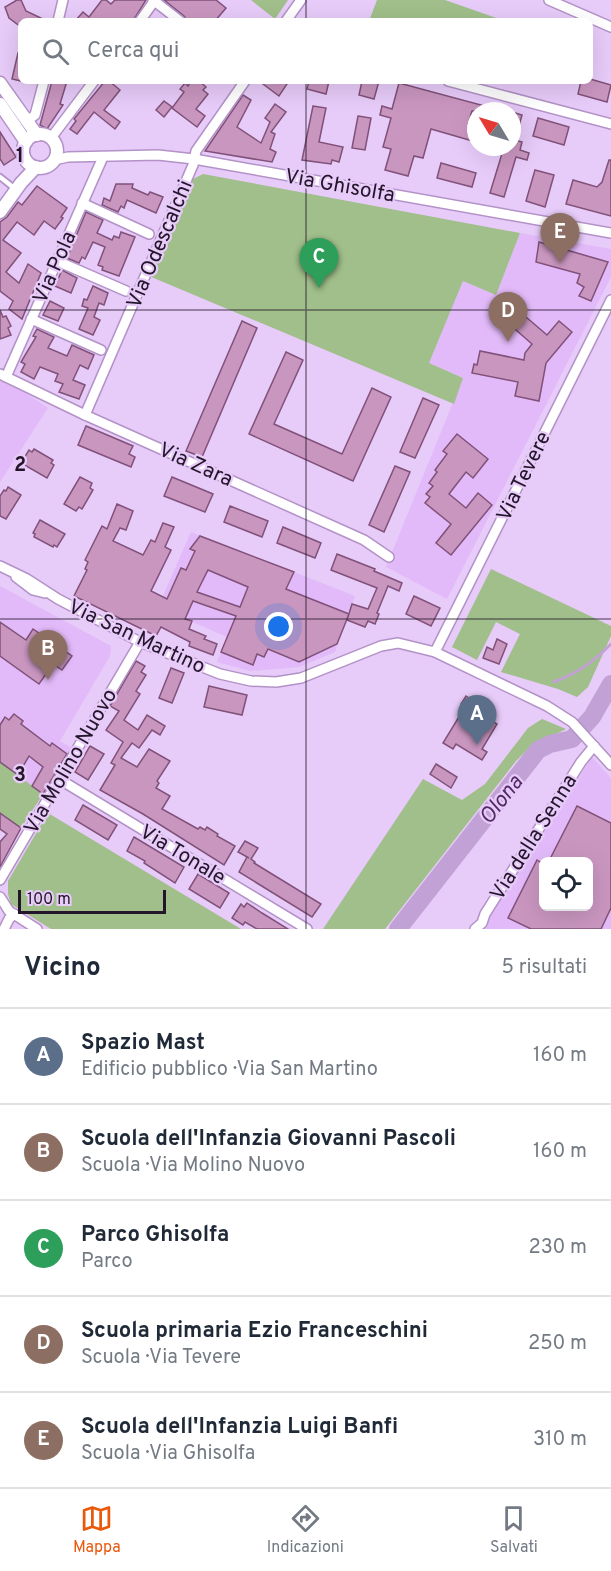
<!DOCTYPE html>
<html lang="it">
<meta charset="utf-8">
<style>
body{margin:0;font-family:Overpass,sans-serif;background:#f2f2f3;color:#1f2937}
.controls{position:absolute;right:18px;bottom:18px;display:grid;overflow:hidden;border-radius:9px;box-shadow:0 6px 24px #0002}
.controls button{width:54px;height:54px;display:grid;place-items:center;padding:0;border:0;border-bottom:2px solid #e0e1e3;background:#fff;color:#1f2937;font:30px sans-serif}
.compass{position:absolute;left:467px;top:102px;width:54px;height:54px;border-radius:50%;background:#fff;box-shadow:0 6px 24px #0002;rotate:308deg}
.scale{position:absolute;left:18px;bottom:15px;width:148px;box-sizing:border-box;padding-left:6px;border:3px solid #23152a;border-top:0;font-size:16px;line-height:21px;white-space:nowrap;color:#23152a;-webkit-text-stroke:4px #e7cbf9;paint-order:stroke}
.you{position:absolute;left:279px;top:627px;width:21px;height:21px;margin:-15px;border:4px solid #fff;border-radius:50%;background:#1a73e8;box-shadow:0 0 0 9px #1a73e833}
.badge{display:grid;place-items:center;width:39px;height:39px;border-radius:50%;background:#ea580c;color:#fff;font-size:20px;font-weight:700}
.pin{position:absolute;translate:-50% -50px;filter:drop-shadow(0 2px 3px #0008)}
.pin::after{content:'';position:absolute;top:32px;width:21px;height:18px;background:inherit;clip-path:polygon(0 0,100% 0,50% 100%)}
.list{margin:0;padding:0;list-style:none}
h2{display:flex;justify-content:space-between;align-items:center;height:78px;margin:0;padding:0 24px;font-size:26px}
h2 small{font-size:20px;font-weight:400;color:#747a83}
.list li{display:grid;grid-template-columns:39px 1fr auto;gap:18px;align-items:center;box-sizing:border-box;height:96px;padding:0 24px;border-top:2px solid #e0e1e3}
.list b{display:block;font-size:22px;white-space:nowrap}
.list p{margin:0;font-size:20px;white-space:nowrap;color:#747a83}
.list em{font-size:20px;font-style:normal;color:#747a83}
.icon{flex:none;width:33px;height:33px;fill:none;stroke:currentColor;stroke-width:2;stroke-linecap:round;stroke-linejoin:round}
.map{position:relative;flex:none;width:611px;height:929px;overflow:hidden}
.search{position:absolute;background:#fff;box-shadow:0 6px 24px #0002;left:18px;right:18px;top:18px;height:66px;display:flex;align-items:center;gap:15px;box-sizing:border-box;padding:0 21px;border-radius:9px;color:#747a83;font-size:22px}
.sheet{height:558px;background:#fff}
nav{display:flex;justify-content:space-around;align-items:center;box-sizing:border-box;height:84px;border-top:2px solid #e0e1e3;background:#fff;font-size:16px;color:#747a83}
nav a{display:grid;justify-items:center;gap:3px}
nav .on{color:#ea580c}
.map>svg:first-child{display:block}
.built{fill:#e2baf9;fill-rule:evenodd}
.green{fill:#a0bf8a}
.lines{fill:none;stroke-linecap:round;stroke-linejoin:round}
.stream{stroke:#c2a2d6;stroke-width:3}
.river{stroke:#c2a2d6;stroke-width:18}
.building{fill:#c996c0;stroke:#805179;stroke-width:1.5;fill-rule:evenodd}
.service-casing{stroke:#b392c7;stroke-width:8}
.minor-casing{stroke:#b392c7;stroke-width:12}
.tertiary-casing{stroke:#b392c7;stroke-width:15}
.service{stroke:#fff;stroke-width:4.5}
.minor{stroke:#fff;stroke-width:9}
.tertiary{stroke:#fff;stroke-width:12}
.grid{fill:none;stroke:#23152a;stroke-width:1.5;stroke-opacity:0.55}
.labels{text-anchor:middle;stroke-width:4.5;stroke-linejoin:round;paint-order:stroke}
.street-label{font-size:21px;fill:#23152a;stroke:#e7cbf9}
.water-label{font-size:22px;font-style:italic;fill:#532968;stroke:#e7cbf9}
.grid-label{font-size:20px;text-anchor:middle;font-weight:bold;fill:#23152a;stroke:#e7cbf9;stroke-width:4.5;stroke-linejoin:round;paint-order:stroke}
</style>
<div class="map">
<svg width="611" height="929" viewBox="0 0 611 929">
<rect width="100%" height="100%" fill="#e7cbf9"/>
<g class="built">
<path d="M520,233L611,249V277L447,599L386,567L463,378L429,363L463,281L496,295Z"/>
<path d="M0,376L48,408L0,482Z"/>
<path d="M191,532L355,596L335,652L299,667L277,669L250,671L217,662L227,637L158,607Z"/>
<path d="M0,586L111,646L110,656L60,741L72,748L43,794L0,762Z"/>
<path d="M592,757L611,778V929H480L568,796ZM544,861H588V906H544Z"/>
</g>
<g class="green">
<path d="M251,0H288L275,19Z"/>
<path d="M377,0H445L505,21H369Z"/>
<path d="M203,174L520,233L496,295L463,281L429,363L463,378L454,404L149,276L193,179Z"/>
<path d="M491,569L611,626V636L588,687L577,697L558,689L501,672L520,634L496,622L477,660L452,647Z"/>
<path d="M542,719L566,729L530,747L516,761L385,929H323L423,779L462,800L485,784L528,728Z"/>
<path d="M0,762L43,794L21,828L0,813Z"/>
<path d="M48,813L241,929H51L11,904L8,894V881Z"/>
</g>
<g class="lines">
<path class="stream" d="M554,682C579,672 592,663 611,644"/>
<path class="river" d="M398,929L538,750L550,744L572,739L592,717L611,684"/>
</g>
<g class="building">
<path d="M17,0H21L26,11L47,21H21V27L9,18L5,7Z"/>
<path d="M102,0H106L111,4L115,0H146L133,21H75L83,12L89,17Z"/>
<path d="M164,0H216L226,8L215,21H187L184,16Z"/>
<path d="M18,53H21V81L12,79Z"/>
<path d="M590,79L611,85L607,102L578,94L581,81H590Z"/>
<path d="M52,81H67L60,104L63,105L47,129L40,125Z"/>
<path d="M105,81H109L120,90L104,110L120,122L115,129L94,112L77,134L70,129L76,121L74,119Z"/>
<path d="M191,81H199L206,87L203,90L208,94L196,109L205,116L197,127L172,108L184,92L180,89L185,83L188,86Z"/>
<path d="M259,81H289L279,96Z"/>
<path d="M309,81H329L326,94L307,89Z"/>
<path d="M362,81H379L374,99L359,95Z"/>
<path d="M399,83L496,109V111H472L468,124L476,126V142L431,129L423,158L414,156L408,176L385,170L391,149L383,147L391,118L380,115L382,106L392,109Z"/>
<path d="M243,95L251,100L237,127L261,143L270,122L265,118L275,104L286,112L271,132L275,134L270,149L276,152L272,162L205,151Z"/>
<path d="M164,101L172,107L164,117L156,110Z"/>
<path d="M313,106L326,108L319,142L343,147L339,162L332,160L331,164L302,160Z"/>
<path d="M512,112L522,115L515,140L522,142L520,150L529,153L527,160L516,157L504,197L490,193L504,147H512Z"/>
<path d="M358,116L371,118L365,150L352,148Z"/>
<path d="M538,118L569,127L564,145L533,136Z"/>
<path d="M0,132L16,157L4,165L0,159Z"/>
<path d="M609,160H611V216L566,204L573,180L597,187L602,182Z"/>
<path d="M441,163L476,173L472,187L437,178Z"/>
<path d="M535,170L554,175L545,207L526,201Z"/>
<path d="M116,184H133L132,188L148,195L150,192L163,197L156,213L127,200L124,208L121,206L118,212L102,205L104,198L110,201Z"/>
<path d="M37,186L67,208L61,217L63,218L55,229L44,221L34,235L17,222L3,240L21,253L6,272L19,283L28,264L41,273L22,319L9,309L13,301L0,291V222L7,217L18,202L22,205Z"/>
<path d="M86,212L103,220L97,233L112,240L114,236L119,238L121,232L135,237L119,276L102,270L103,267L98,265L105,247L93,242L85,259L82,257L79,263L67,258Z"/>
<path d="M539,242L608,262L591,301L579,296L584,287L577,283L580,274L536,262Z"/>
<path d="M62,270L77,278L71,293L55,286Z"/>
<path d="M93,286L108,293L104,305L99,303L94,317L100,320L93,335L79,329L88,308L82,306L84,299L87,300Z"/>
<path d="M50,301L64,308L58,321L43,315Z"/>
<path d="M512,305L547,335L559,321L572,332L546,363L539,401L515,396L518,382L472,373L474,364L477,365L480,351L524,360L525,353L532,344L501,317Z"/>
<path d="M0,310L3,317L6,316L11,326L8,328L11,335L0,339Z"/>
<path d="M242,321L257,328L202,457L186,451Z"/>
<path d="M37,329L54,337L48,348L67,356L72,345L94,355L88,369L80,365L73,380L85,385L79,399L59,392L63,384L55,381L58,374L40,367L34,379L21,372L25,364L21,362L36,337L33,336Z"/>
<path d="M286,352L303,360L274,424L342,454L372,388L391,397L353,481L249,434Z"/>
<path d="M423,398L439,405L415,458L400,452Z"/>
<path d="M86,426L133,446L129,454L135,457L131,467L78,445Z"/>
<path d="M457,434L488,459L473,478L466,472L449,494L466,508L478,493L492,505L451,555L436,543L451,524L425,503L430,497L426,494L433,486L429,483L437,472L435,470L447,454L443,451Z"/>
<path d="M34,449L53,460L51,463L54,465L47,478L21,463L29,450L32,452Z"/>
<path d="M395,466L410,472L384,532L369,525Z"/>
<path d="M80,477L92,483L90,488L93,490L82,509L79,507L76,511L64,504Z"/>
<path d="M172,477L213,494L205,512L164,496Z"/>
<path d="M8,487L21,495L6,519L0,516V496L4,490L6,491Z"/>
<path d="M117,504L133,511L126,530L120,528L113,541L143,555L151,540L155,542L163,523L174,527L165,547L171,550L151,591L167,599L181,568L186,570L195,551L190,549L200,536L294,572L286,589L349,614L337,644L299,662L268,649L264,657L257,654L253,665L221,652L236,616L193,601L185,619L192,621L189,629L206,636L204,639L217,644L213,655L189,646L190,642L161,627L156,636L74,596L87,570L85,569L88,562L85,560L102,526L107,529ZM208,570L248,587L240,607L197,592Z"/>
<path d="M230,506L268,521L262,537L224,522Z"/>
<path d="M40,520L65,534L57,547L54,545L53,547L34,537L35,534L33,533Z"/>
<path d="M283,527L321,543L315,558L277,543Z"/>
<path d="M337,554L375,569L374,571L402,583L399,591L388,586L377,613L379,614L375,624L368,621L365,627L347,620L352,604L368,609L377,588L331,570Z"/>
<path d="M414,596L440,608L431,626L406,614Z"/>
<path d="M0,622L26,640L33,629L72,656L62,670L53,664L39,684L0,656Z"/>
<path d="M497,639L507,644L499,664L483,658L487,647L493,650Z"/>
<path d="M136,661L145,666L141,672L146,675L136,691L140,694L124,720L138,730L147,715L165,726L160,735L152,730L139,748L132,743L121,758L137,767L149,749L170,761L157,781L159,783L156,788L170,796L162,809L198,829L200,827L205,830L207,827L218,834L217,836L235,846L224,865L143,814L100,790L115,765L111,763L123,742L106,730L119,711L110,706Z"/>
<path d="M171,668L184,673L172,703L159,698Z"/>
<path d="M209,686L247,695L242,715L204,707Z"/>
<path d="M466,696L478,704L474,710L497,724L482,749L487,752L482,760L456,744L453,749L443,743L465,707L461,704Z"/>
<path d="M14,714L23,721L21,724L50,746L52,743L67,754L43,794L32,786L43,767L29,756L18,775L0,762V725L5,717L9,720Z"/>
<path d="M90,746L104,754L88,780L75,772Z"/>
<path d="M436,764L457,777L451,788L430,774Z"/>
<path d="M83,805L117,825L108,840L75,820Z"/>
<path d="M577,806L611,823V908L601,929H531L508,918L537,860L543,864V906H588V861H549Z"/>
<path d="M0,813L21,828L0,867V842L7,834L0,829Z"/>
<path d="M134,837L184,867L175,883L144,863L145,861L127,851Z"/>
<path d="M245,841L258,848L251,859L255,862L254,863L321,904L312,917L239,872L247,857L249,858L238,852Z"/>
<path d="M198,874L229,893L220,908L189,889Z"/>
<path d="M247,903L262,913L288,929H257L245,922L243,925L232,918L241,904L244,907Z"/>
</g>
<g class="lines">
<g class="service-casing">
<path id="service" d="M0,177L14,188"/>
</g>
<g class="minor-casing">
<g id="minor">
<path d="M153,0L180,21"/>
<path d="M549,0L611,27"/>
<path d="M58,21L63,0"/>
<path d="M140,21L155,0"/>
<path d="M286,21L301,0"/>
<path d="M448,81L611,124"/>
<path d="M27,121L35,115L44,81"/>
<path d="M51,138L94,81"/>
<path d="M54,160L68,157L158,155L194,159L611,233"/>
<path d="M82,203L149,234"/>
<path d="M57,261L126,291"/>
<path d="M31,319L101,350"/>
<path d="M0,374L85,415L364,540L389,557"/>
<path d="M6,377L103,157"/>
<path d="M85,415L193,165L196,151L245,81"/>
<path d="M0,566L27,579L58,599L140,642L220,674L251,681L276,682L301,678L381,646L398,643L435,652L547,706L572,722L611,765"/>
<path d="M16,577L33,590L45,593"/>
<path d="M435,652L611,300"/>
<path d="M59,779L307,929"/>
<path d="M0,880L140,642"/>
<path d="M0,897L9,911L37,929"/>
<path d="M4,929L9,919L14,914"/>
<path d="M475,929L482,923L485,914L581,762L594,746"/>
</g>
</g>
<g class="tertiary-casing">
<g id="tertiary">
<path d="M0,83L37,135"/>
<path d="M0,104L26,142"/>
<circle cx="40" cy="151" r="17"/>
<path d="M0,212L21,183L36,167"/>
</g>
</g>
<use href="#service" class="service"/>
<use href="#minor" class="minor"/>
<use href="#tertiary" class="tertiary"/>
</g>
<path class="grid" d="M306,0V21M306,81V929M0,310H611M0,619H611"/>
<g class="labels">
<g class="street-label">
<text transform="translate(340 185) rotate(10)" y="7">Via Ghisolfa</text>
<text transform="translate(159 244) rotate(-67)" y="7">Via Odescalchi</text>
<text transform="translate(54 267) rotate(-66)" y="7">Via Pola</text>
<text transform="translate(196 464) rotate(24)" y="7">Via Zara</text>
<text transform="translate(523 476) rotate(-64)" y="7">Via Tevere</text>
<text transform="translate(137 636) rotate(25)" y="7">Via San Martino</text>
<text transform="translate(70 761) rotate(-60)" y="7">Via Molino Nuovo</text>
<text transform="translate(533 837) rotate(-58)" y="7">Via della Senna</text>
<text transform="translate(183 854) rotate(31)" y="7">Via Tonale</text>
</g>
<g class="water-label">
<text transform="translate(500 799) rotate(-52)" y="8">Olona</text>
</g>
</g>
<g class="grid-label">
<text x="20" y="162">1</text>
<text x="20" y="471">2</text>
<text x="20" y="781">3</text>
</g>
</svg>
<div class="controls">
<button><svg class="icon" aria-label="locate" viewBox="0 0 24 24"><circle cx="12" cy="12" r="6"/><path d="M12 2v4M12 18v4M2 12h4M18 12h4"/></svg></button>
</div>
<svg class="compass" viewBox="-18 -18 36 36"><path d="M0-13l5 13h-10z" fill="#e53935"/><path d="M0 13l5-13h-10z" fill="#747a83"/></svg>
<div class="scale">100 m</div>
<div class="you"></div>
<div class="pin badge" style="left:477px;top:745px;background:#5c6f8a">A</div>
<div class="pin badge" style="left:48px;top:680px;background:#8d6e63">B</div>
<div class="pin badge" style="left:319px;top:288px;background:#2e9e5b">C</div>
<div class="pin badge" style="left:508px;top:342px;background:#8d6e63">D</div>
<div class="pin badge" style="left:560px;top:263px;background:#8d6e63">E</div>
<div class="search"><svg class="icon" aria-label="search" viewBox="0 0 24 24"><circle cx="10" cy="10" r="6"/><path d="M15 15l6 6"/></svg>Cerca qui</div>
</div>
<section class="sheet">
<h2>Vicino<small>5 risultati</small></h2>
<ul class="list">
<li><span class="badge" style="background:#5c6f8a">A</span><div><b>Spazio Mast</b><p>Edificio pubblico · Via San Martino</p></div><em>160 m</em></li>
<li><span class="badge" style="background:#8d6e63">B</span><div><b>Scuola dell'Infanzia Giovanni Pascoli</b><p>Scuola · Via Molino Nuovo</p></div><em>160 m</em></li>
<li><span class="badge" style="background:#2e9e5b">C</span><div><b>Parco Ghisolfa</b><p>Parco</p></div><em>230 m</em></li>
<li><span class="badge" style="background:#8d6e63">D</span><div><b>Scuola primaria Ezio Franceschini</b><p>Scuola · Via Tevere</p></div><em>250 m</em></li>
<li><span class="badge" style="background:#8d6e63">E</span><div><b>Scuola dell'Infanzia Luigi Banfi</b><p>Scuola · Via Ghisolfa</p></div><em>310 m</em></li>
</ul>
</section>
<nav>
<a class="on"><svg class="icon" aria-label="map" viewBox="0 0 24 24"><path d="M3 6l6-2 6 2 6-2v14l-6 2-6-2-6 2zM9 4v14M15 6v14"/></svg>Mappa</a>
<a><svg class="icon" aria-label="directions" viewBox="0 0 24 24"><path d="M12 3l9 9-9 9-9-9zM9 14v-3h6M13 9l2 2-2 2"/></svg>Indicazioni</a>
<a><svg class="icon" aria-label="saved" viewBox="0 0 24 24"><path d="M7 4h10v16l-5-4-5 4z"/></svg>Salvati</a>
</nav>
